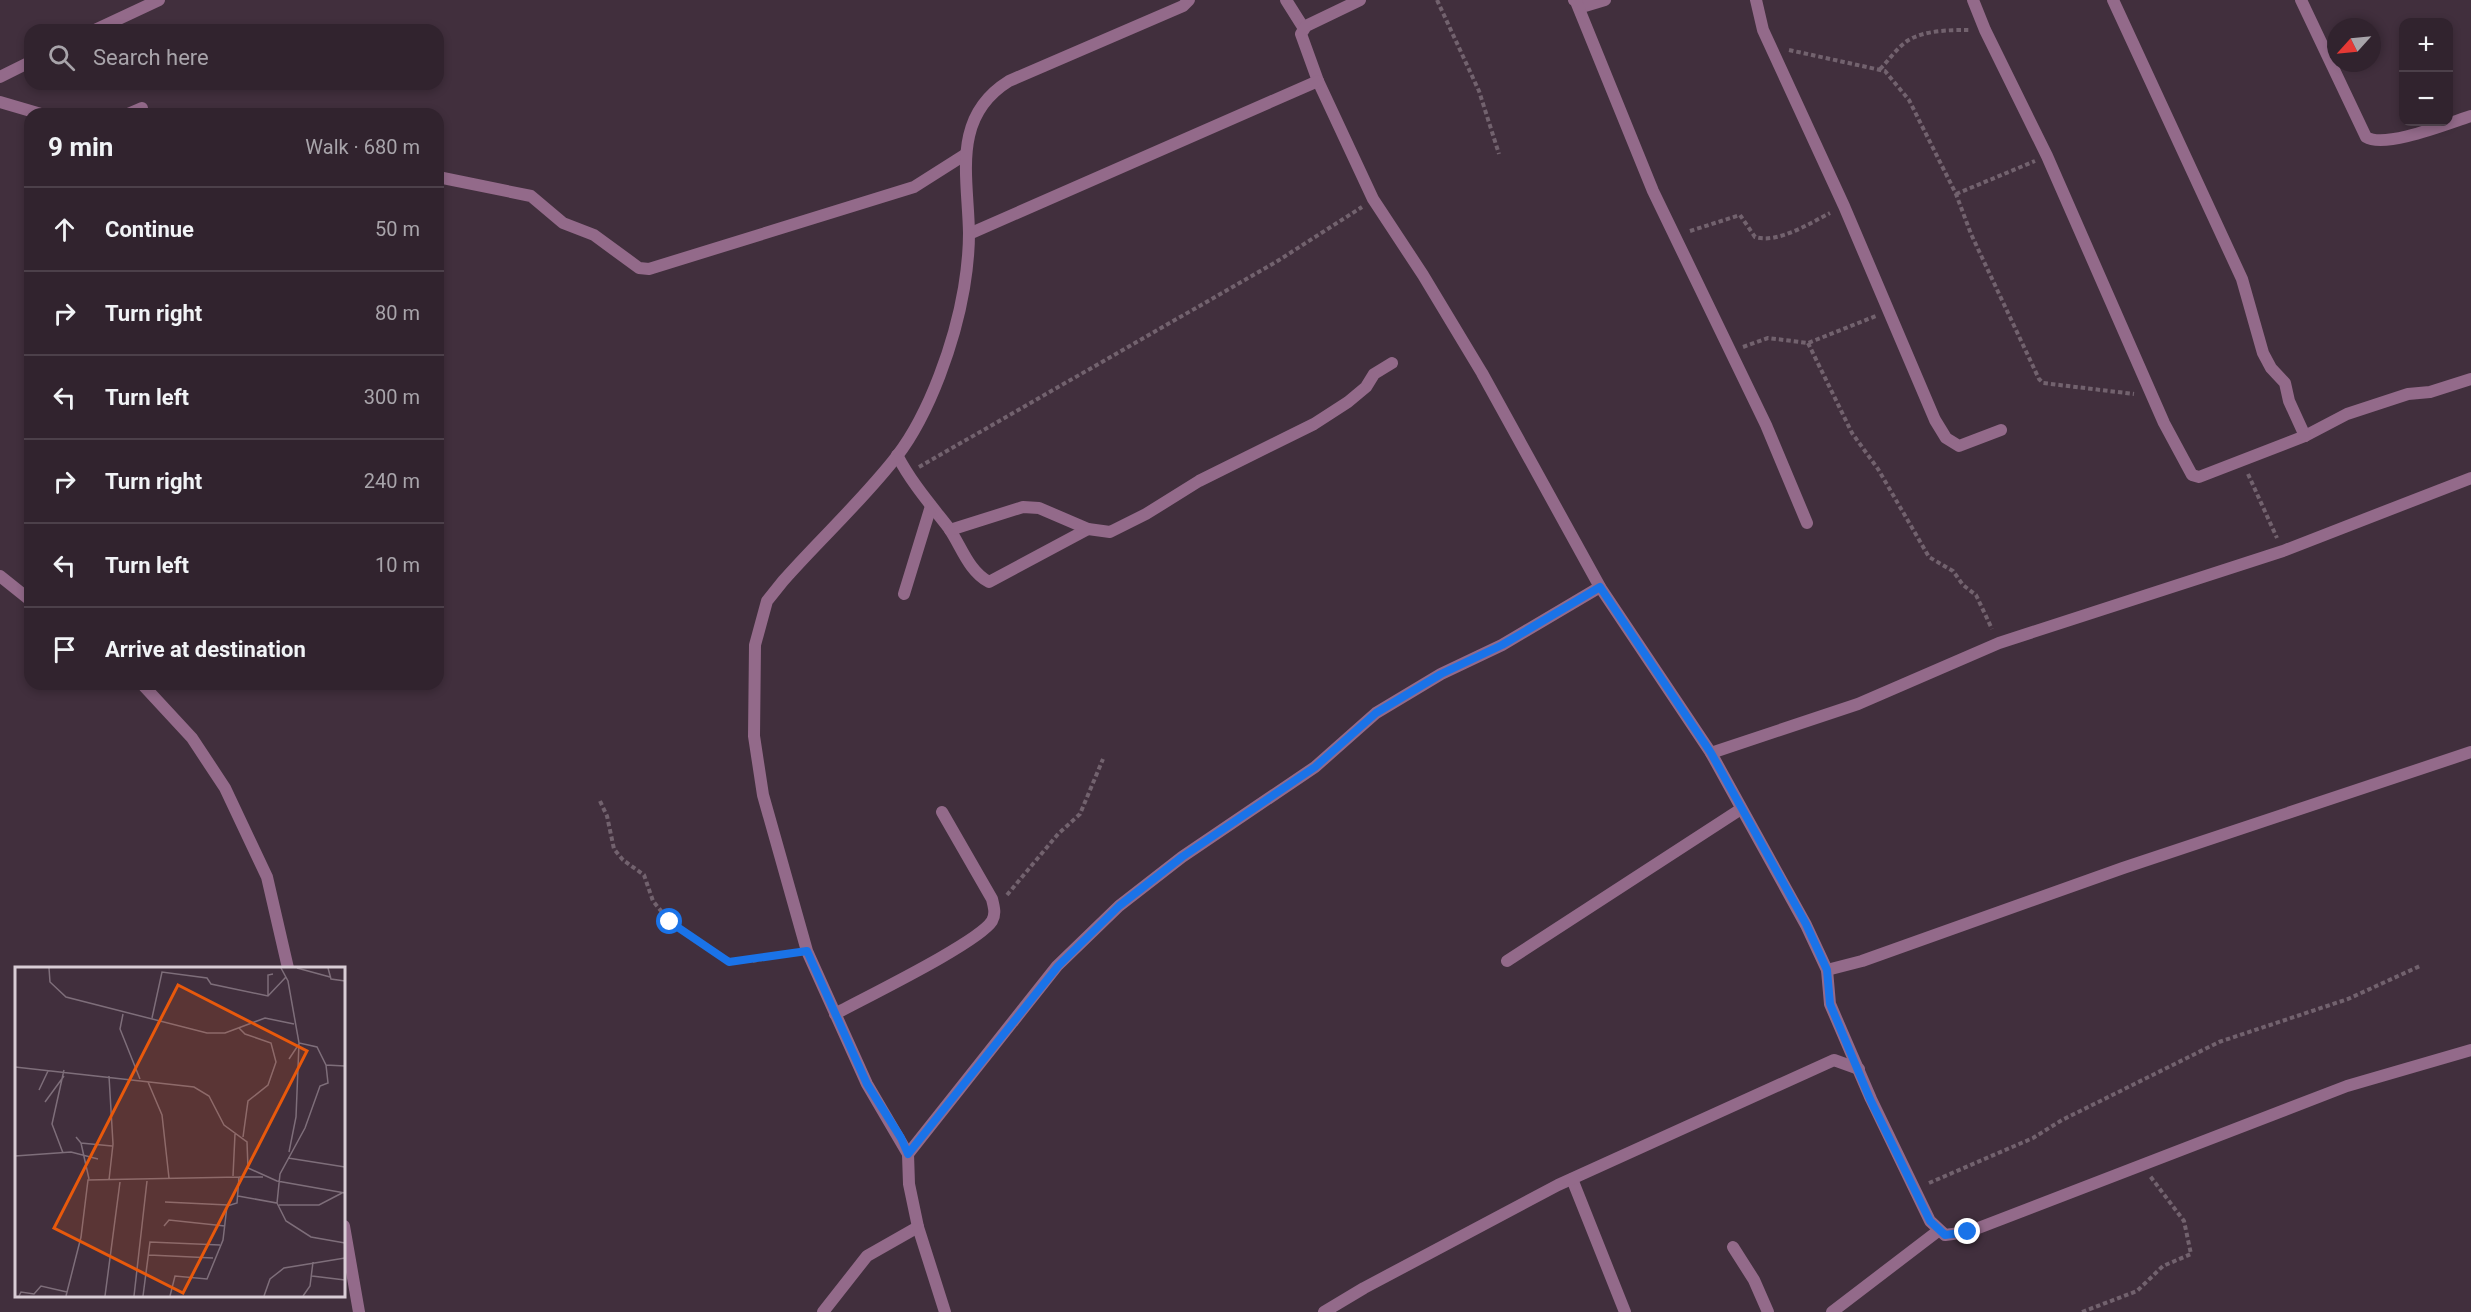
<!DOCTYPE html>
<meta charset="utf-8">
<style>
body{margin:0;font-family:Roboto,sans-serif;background:#392b36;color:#f1f3f6}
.controls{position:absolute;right:18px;top:18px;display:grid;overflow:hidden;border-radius:12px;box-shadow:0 3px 9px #0003}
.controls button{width:54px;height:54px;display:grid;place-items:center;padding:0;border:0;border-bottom:2px solid #4c404a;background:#31232e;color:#f1f3f6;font:30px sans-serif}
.compass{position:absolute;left:2327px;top:18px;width:54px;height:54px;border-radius:50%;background:#31232e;box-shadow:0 3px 9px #0003;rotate:243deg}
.stop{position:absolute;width:18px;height:18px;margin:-14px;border:4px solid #1a73e8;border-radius:50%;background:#fff}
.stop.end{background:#1a73e8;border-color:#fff;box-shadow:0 2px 6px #0008}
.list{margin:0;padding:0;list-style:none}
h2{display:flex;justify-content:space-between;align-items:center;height:78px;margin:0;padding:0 24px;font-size:26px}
h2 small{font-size:20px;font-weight:400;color:#a8a4aa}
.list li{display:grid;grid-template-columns:39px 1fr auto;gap:18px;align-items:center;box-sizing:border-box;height:84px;padding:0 24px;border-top:2px solid #4c404a}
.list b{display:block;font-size:22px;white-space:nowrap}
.list em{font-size:20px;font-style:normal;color:#a8a4aa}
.icon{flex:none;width:33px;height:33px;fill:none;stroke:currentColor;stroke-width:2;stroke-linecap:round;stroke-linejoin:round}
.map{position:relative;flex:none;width:2471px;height:1312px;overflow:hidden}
.search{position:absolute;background:#31232e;box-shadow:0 3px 9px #0003;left:24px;top:24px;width:420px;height:66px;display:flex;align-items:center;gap:15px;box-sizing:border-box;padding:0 21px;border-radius:18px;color:#a8a4aa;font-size:22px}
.panel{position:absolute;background:#31232e;box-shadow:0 3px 9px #0003;left:24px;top:108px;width:420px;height:582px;border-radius:18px}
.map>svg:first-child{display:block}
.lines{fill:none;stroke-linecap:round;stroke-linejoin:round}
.path{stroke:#72626e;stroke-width:4;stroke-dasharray:4.5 3;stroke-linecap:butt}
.lane{stroke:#936a8a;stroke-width:12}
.street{stroke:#936a8a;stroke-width:12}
.route{stroke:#1a73e8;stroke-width:8}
.inset-road{fill:none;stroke:#7e6e7a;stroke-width:1.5}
.view{fill:#e8590c;fill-opacity:0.15;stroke:#e8590c;stroke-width:3}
.inset-edge{fill:none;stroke:#d9cdd6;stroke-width:3}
</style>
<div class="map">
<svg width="2471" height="1312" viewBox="0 0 2471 1312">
<rect width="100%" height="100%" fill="#412f3d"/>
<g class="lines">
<g class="path">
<path d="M1437,0L1479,91L1499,154"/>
<path d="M1789,50L1885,71L1909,100L1956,194L1971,234L2039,379L2043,383L2134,394"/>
<path d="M1880,69C1889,60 1897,48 1907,41C1924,30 1950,30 1969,30"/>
<path d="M1956,194L2035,161"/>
<path d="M1690,231L1740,215L1755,237C1778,244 1810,223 1830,213"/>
<path d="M1808,343L1852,433L1878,469L1929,557L1953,571L1963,585L1976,595L1992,629"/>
<path d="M1743,347L1768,338L1808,343L1876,316"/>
<path d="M919,467L1276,262L1362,207"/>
<path d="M2248,474L2277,538"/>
<path d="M600,801L607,816L614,849L623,860L644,875L653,901L670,922L725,961H752L794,953"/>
<path d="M1007,895L1058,834L1080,814L1103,759"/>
<path d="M1929,1183L2033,1138L2062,1120L2219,1042L2348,999L2420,966"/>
<path d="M2082,1312L2137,1291L2163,1266L2191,1254L2184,1221L2150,1176"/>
</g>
<g class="lane">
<path d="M897,455C911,482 930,504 948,527C961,545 968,571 989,582L1088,529"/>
<path d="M950,530L1023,507L1039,508L1088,529L1110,532L1146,514L1199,481L1314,424L1348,402L1366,387L1374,374L1392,363"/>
<path d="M904,594L931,506"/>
<path d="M1507,961L1741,809"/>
<path d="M835,1014C864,998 978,943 992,921C996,914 994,907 992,899L942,812"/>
</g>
<g class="street">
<path d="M1286,0L1303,27"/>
<path d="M1360,0L1306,26L1301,34L1318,81L1373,199L1423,275L1482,373L1600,587L1711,753L1806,925L1827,970L1830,1004L1871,1099L1930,1221L1945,1235L1968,1232L2347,1086L2471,1050"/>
<path d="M1574,0L1585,6L1605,0"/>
<path d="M1756,0L1763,30L1844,206L1935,420L1946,438L1959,446L2001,430"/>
<path d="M1973,0L1985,30L2047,156L2164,423L2192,475L2199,477L2305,436L2347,414L2408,394L2430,392L2471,379"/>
<path d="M2113,0L2242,279L2263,353L2271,368L2285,383L2289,401L2305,436"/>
<path d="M2301,0L2366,137C2385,149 2449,123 2471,116"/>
<path d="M1577,4L1653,191L1766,425L1807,523"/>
<path d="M95,30L159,0"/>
<path d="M0,77L30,62"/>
<path d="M0,102L41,114"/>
<path d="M128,114L142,108"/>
<path d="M438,177L531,196L563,223L594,235L639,268L649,269L914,187L966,154"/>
<path d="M969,234L1318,81"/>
<path d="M0,576L30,600"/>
<path d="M142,684L192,738L225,788L267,877L288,968"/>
<path d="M1711,753L1858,704L1999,643L2283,551L2471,478"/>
<path d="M1827,970L1862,961L2123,868L2471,752"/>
<path d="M908,1154L1057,966L1119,906L1182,857L1315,767L1376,713L1441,674L1502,645L1600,587"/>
<path d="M1572,1179L1625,1312"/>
<path d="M344,1226L359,1312"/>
<path d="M1733,1247L1754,1280L1768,1312"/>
<path d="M823,1312L867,1256L918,1227"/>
<path d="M945,1312L918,1227L909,1184L908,1154L867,1084L807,951L763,795L754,736L755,645L767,601L783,581C820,539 863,500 897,456C930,413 955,341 964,288C967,270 969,251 969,233C968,176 951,117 1009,81L1183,6L1189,0"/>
<path d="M1324,1312L1364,1288L1558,1185L1834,1060L1859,1069"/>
<path d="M1832,1312L1938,1231"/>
</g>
</g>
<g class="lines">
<path class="route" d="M670,922L729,962L807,951L867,1084L901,1138L908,1154L1058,966L1119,906L1182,857L1315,767L1376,713L1441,674L1502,645L1600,587L1711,753L1806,924L1827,970L1830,1004L1870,1099L1930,1221L1945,1235L1968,1232"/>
</g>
<g transform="translate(15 967)">
<rect width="330" height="330" fill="#412f3d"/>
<path class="inset-road" d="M34,1L35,15L51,30L192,66H210L250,51L279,57M266,1L273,14L284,76L302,80L311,98L330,99M282,1L315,10M313,1L316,12L330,14M253,29V8L258,7M108,47L105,62L125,112M137,51L147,5L192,11L196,17L253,29L271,10M224,61L230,67L256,76L261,95L253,118L233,134L228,170M274,92L284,77M0,100L179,120L194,129L209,158L232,175L233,201L262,214L330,226M133,115L147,148L154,211M24,123L33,104M30,135L49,109M61,170L66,176L97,179M66,176L74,212M274,185L281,150L284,76M48,186L37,157L49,103M0,189L56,185L83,192M273,191L330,200M218,209L220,167M224,210H248M94,213L98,177L94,109M223,229L262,236L265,207L290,161L305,119L313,116L311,98M150,235L213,238M262,236L271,254L296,270L330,276M264,238H304L327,226M149,259L154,253L210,259M134,288L198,291M297,309L330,313M4,329L6,325L19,327L26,319L52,325M51,329L66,270L73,213L224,210L222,236L212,239L208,273L192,312L160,309L155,329M90,329L105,215M119,329L132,214M128,329L135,275L205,278M249,329L255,312L269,301L330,291M288,329L295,319L298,295"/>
<path class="view" d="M163,18L292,84L168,326L39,261Z"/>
<rect width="330" height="330" class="inset-edge"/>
</g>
</svg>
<div class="controls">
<button>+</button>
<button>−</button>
</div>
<svg class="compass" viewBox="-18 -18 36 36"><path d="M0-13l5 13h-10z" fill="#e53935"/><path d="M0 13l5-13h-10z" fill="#a8a4aa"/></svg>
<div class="stop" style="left:670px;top:922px"></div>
<div class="stop end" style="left:1968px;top:1232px"></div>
<div class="search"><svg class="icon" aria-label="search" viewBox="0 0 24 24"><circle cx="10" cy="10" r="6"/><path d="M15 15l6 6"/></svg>Search here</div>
<section class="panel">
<h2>9 min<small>Walk · 680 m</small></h2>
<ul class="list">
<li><svg class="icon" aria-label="ahead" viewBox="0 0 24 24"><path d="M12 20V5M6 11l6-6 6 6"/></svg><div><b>Continue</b></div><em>50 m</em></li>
<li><svg class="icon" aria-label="right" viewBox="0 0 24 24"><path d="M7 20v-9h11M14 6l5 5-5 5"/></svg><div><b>Turn right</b></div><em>80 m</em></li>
<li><svg class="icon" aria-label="left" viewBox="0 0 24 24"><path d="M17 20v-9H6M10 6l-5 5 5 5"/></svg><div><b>Turn left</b></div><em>300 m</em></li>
<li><svg class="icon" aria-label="right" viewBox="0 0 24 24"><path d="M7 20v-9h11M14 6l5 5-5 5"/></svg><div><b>Turn right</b></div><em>240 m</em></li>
<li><svg class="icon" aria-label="left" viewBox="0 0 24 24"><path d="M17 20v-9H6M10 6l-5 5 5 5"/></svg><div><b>Turn left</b></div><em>10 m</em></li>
<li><svg class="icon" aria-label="arrive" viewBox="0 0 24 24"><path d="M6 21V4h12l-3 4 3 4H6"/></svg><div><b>Arrive at destination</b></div></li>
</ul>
</section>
</div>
